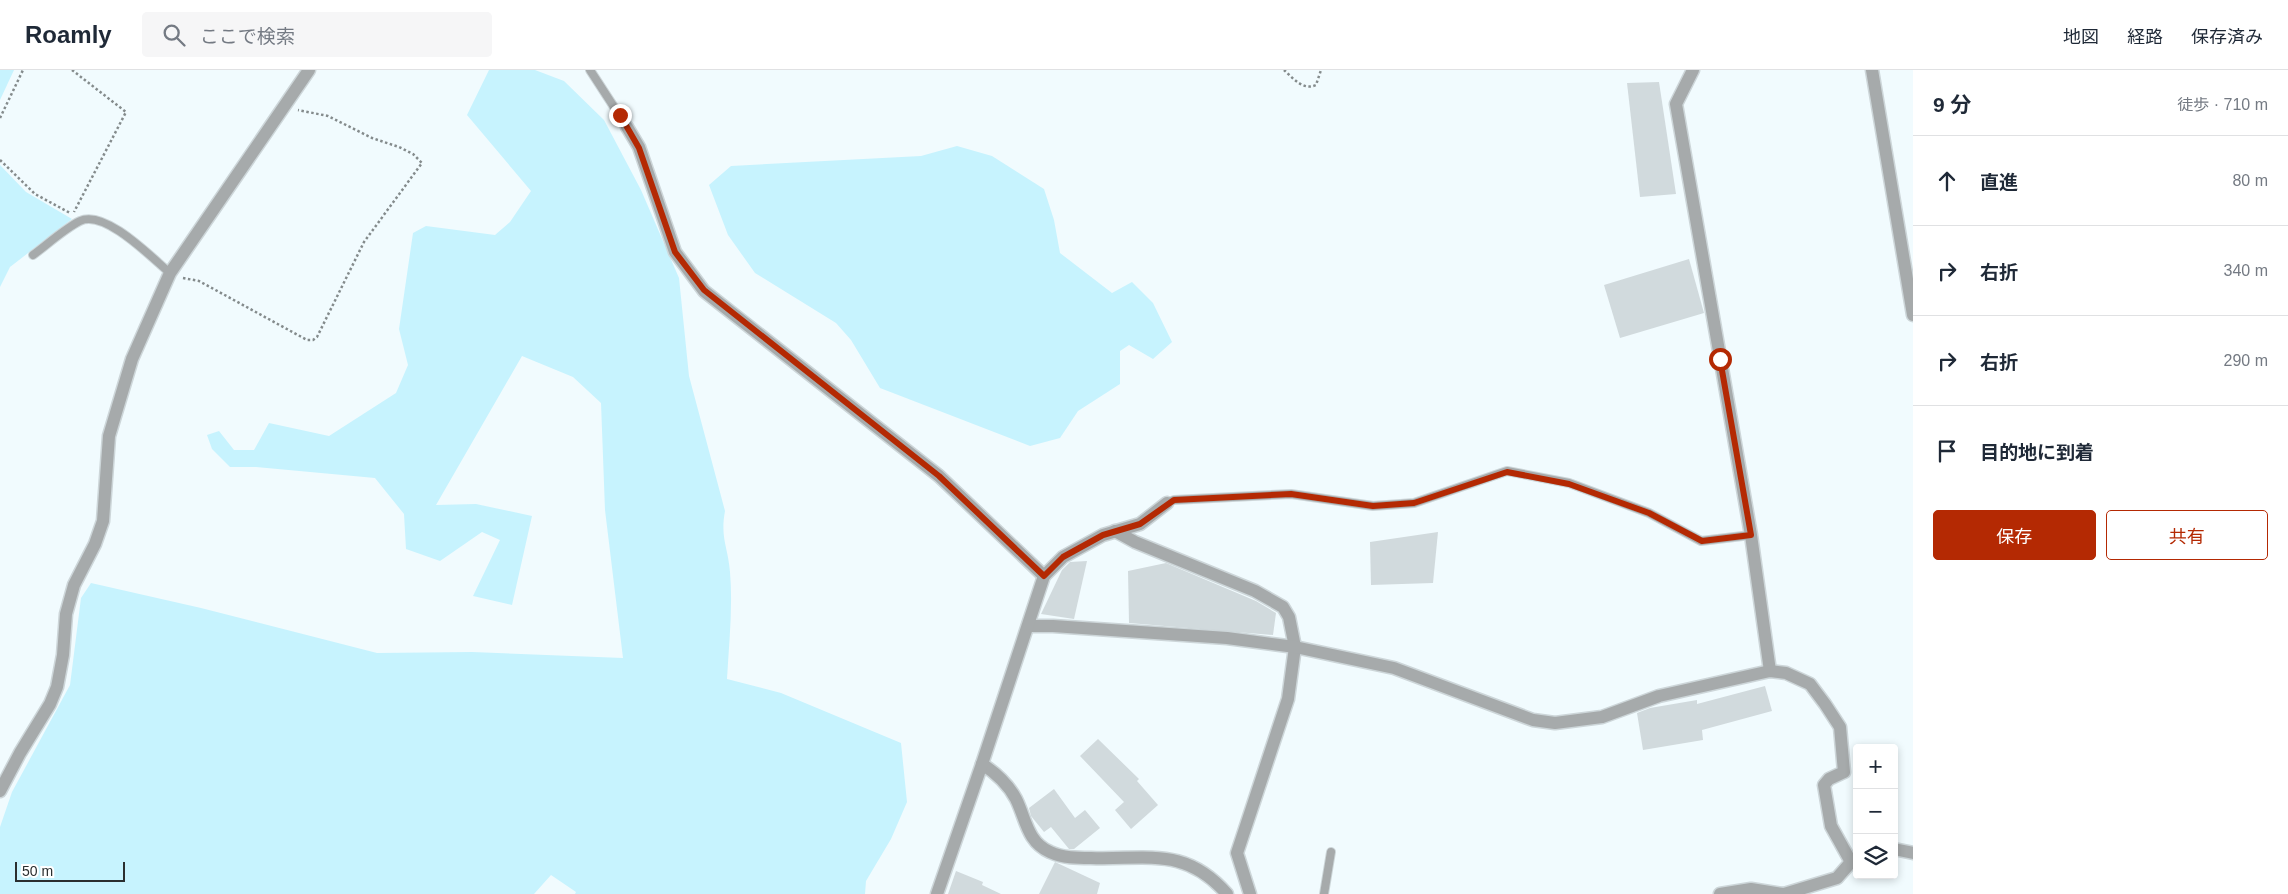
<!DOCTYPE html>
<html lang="ja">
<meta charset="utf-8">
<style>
body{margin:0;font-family:Arial,"Noto Sans JP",sans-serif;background:#f6f6f7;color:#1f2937}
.controls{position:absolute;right:15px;bottom:15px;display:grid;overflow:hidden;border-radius:5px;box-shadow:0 2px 8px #0003}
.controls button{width:45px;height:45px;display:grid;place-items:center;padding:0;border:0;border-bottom:1px solid #e0e1e3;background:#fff;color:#1f2937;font:25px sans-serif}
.scale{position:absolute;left:15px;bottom:12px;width:110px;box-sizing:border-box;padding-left:5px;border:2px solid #2a2e2f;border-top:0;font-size:14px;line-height:18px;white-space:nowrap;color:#2a2e2f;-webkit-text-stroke:4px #fff;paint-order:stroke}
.stop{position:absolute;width:15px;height:15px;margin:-11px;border:4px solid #b42903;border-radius:50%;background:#fff}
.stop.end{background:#b42903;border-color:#fff;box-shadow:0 1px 5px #0008}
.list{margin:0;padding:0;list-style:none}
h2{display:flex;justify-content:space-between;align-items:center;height:65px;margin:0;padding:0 20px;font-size:21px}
h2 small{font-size:16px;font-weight:400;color:#747a83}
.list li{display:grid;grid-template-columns:32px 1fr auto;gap:15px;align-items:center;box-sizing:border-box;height:90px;padding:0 20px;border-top:1px solid #e0e1e3}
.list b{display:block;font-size:19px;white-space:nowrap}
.list em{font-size:16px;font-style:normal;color:#747a83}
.actions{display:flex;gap:10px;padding:15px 20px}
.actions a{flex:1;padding:11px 0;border:1px solid #b42903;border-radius:5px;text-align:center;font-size:18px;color:#b42903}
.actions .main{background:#b42903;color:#fff}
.icon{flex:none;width:28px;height:28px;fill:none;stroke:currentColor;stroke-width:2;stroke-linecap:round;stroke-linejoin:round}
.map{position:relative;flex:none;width:1913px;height:824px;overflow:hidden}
header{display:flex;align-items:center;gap:30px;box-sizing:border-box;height:70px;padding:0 25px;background:#fff;border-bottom:1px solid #e0e1e3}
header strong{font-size:24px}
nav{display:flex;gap:28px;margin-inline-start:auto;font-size:18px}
.search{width:350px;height:45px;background:#f6f6f7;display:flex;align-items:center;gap:12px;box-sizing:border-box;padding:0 18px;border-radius:5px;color:#747a83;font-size:19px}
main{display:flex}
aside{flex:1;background:#fff}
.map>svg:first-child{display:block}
.green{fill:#c7f3fe}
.building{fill:#d1dadd}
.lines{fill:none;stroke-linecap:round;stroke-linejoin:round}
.lane-casing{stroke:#cdd6d9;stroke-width:10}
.street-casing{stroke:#cdd6d9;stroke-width:15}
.path{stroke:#848b8c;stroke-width:2.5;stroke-dasharray:2.5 2.5;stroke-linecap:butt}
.lane{stroke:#a6aaab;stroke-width:8}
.street{stroke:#a6aaab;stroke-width:12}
.route{stroke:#b42903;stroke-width:6}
</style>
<header>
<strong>Roamly</strong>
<div class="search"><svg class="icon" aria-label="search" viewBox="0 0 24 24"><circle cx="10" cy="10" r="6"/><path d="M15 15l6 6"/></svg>ここで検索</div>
<nav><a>地図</a><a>経路</a><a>保存済み</a></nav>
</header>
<main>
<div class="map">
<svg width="1913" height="824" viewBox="0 0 1913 824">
<rect width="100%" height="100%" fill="#f1fbfe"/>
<g class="green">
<path d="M0,0H14L0,30Z"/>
<path d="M489,0H535L564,11L604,50L641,120L679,208L689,306L725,441C720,468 728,477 730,502C733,537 729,574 727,609L781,623L901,673L907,732L891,769L866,811L865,824H575L576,822L551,805L534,824H0V757L12,722L70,615L81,528L91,513L201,538L377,583L472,582L623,588L605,440L601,333L573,307L522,286L436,435L476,434L532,446L512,535L473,526L500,470L482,462L440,491L406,479L404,444L375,408L256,397H230L212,379L207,365L219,361L234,380H254L269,353L329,366L396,323L408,295L399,259L413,163L426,156L495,165L510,152L531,121L467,45Z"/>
<path d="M957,76L992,86L1044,119L1054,150L1060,183L1112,223L1132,212L1153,233L1172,272L1153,289L1129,275L1120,281V314L1078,341L1060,368L1030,376L880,318L851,270L836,253L755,203L728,165L709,115L731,96L921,86Z"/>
<path d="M0,95L26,122L72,149L10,197L0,217Z"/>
</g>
<g class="building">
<path d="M1659,12L1676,124L1640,127L1627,13Z"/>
<path d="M1689,189L1704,243L1620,268L1604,215Z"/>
<path d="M1438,462L1433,513L1371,515L1370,472Z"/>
<path d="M1087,491L1074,549L1041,544L1062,500L1070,492Z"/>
<path d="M1166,493L1256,531L1276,543L1273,565L1129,553L1128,501Z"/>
<path d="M1765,616L1772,641L1702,660L1703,670L1643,680L1637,643L1650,638L1697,630V634Z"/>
<path d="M1098,669L1139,709L1137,711L1158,735L1131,759L1115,740L1124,732L1080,686Z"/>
<path d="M1054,719L1075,748L1085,740L1100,758L1074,779H1069L1051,757L1044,762L1031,746L1029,738Z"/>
<path d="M1055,792L1100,813L1097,824H1039Z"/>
<path d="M956,801L983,812L982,815L1001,824H948Z"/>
</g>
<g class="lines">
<g class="lane-casing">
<g id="lane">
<path d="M590,0L627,57"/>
<path d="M33,185C48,174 64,159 80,151C105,139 152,188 170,203"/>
<path d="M1167,433L1174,430L1291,424L1373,436L1414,433L1507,401L1569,413L1649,443L1701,471L1751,465"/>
<path d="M1324,824L1331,782"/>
</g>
</g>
<g class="street-casing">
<g id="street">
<path d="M1693,0L1676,34L1751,465L1770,601"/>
<path d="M1872,0L1913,245"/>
<path d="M627,57L639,77L675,182L704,221L939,406L1044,506"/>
<path d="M1115,461L1135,472L1255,521L1283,537L1289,547L1295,577L1288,629L1237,783L1250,824"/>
<path d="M1028,556H1053L1227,568L1295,577L1394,598L1533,650L1555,653L1602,647L1659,626L1770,601L1786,603L1810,614L1825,634L1840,657L1844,702L1829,709L1824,715L1831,756L1851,792"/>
<path d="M982,694C996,703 1008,714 1016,729C1026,749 1027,772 1050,782C1063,788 1077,788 1091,788C1147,790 1185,776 1227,824"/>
<path d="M0,721L20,683L50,634L57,617L63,585L66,544L74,515L95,474L103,451L109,366L132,289L170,203L309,0"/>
<path d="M1894,779L1913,783"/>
<path d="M937,824L982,694L1044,506L1063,487L1103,465L1140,454L1167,433"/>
<path d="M1720,824L1751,819L1783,824"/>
<path d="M1784,824L1837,808L1851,792L1857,790"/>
</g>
</g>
<g class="path">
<path d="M72,0L126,42L74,142"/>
<path d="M1284,0C1293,8 1303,21 1316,15L1321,0"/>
<path d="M0,48L23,0"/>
<path d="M0,90L35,124L70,143"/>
<path d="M183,208L199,211L307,270H313L317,267L364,172L422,93L413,84L399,77L372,68L328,46L298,40"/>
</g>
<use href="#lane" class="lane"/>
<use href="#street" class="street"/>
</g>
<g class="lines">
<path class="route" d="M620,45L639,78L675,182L704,220L939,406L1044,506L1063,487L1103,465L1140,454L1174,430L1291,424L1373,436L1414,433L1507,402L1569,414L1649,443L1702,471L1751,465L1720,289"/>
</g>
</svg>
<div class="controls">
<button>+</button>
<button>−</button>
<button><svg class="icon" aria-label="layers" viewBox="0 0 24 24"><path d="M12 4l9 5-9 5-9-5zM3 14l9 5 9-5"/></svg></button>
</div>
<div class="scale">50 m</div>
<div class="stop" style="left:1720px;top:289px"></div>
<div class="stop end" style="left:620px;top:45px"></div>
</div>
<aside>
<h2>9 分<small>徒歩 · 710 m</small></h2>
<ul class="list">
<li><svg class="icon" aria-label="ahead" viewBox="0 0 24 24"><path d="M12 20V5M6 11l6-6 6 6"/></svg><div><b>直進</b></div><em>80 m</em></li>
<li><svg class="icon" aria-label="right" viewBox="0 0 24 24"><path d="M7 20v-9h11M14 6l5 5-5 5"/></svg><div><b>右折</b></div><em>340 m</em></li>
<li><svg class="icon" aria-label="right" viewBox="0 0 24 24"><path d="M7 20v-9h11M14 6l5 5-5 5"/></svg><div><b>右折</b></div><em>290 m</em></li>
<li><svg class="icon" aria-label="arrive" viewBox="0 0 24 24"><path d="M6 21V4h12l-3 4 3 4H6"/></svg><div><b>目的地に到着</b></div></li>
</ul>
<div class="actions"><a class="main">保存</a><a>共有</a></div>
</aside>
</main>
